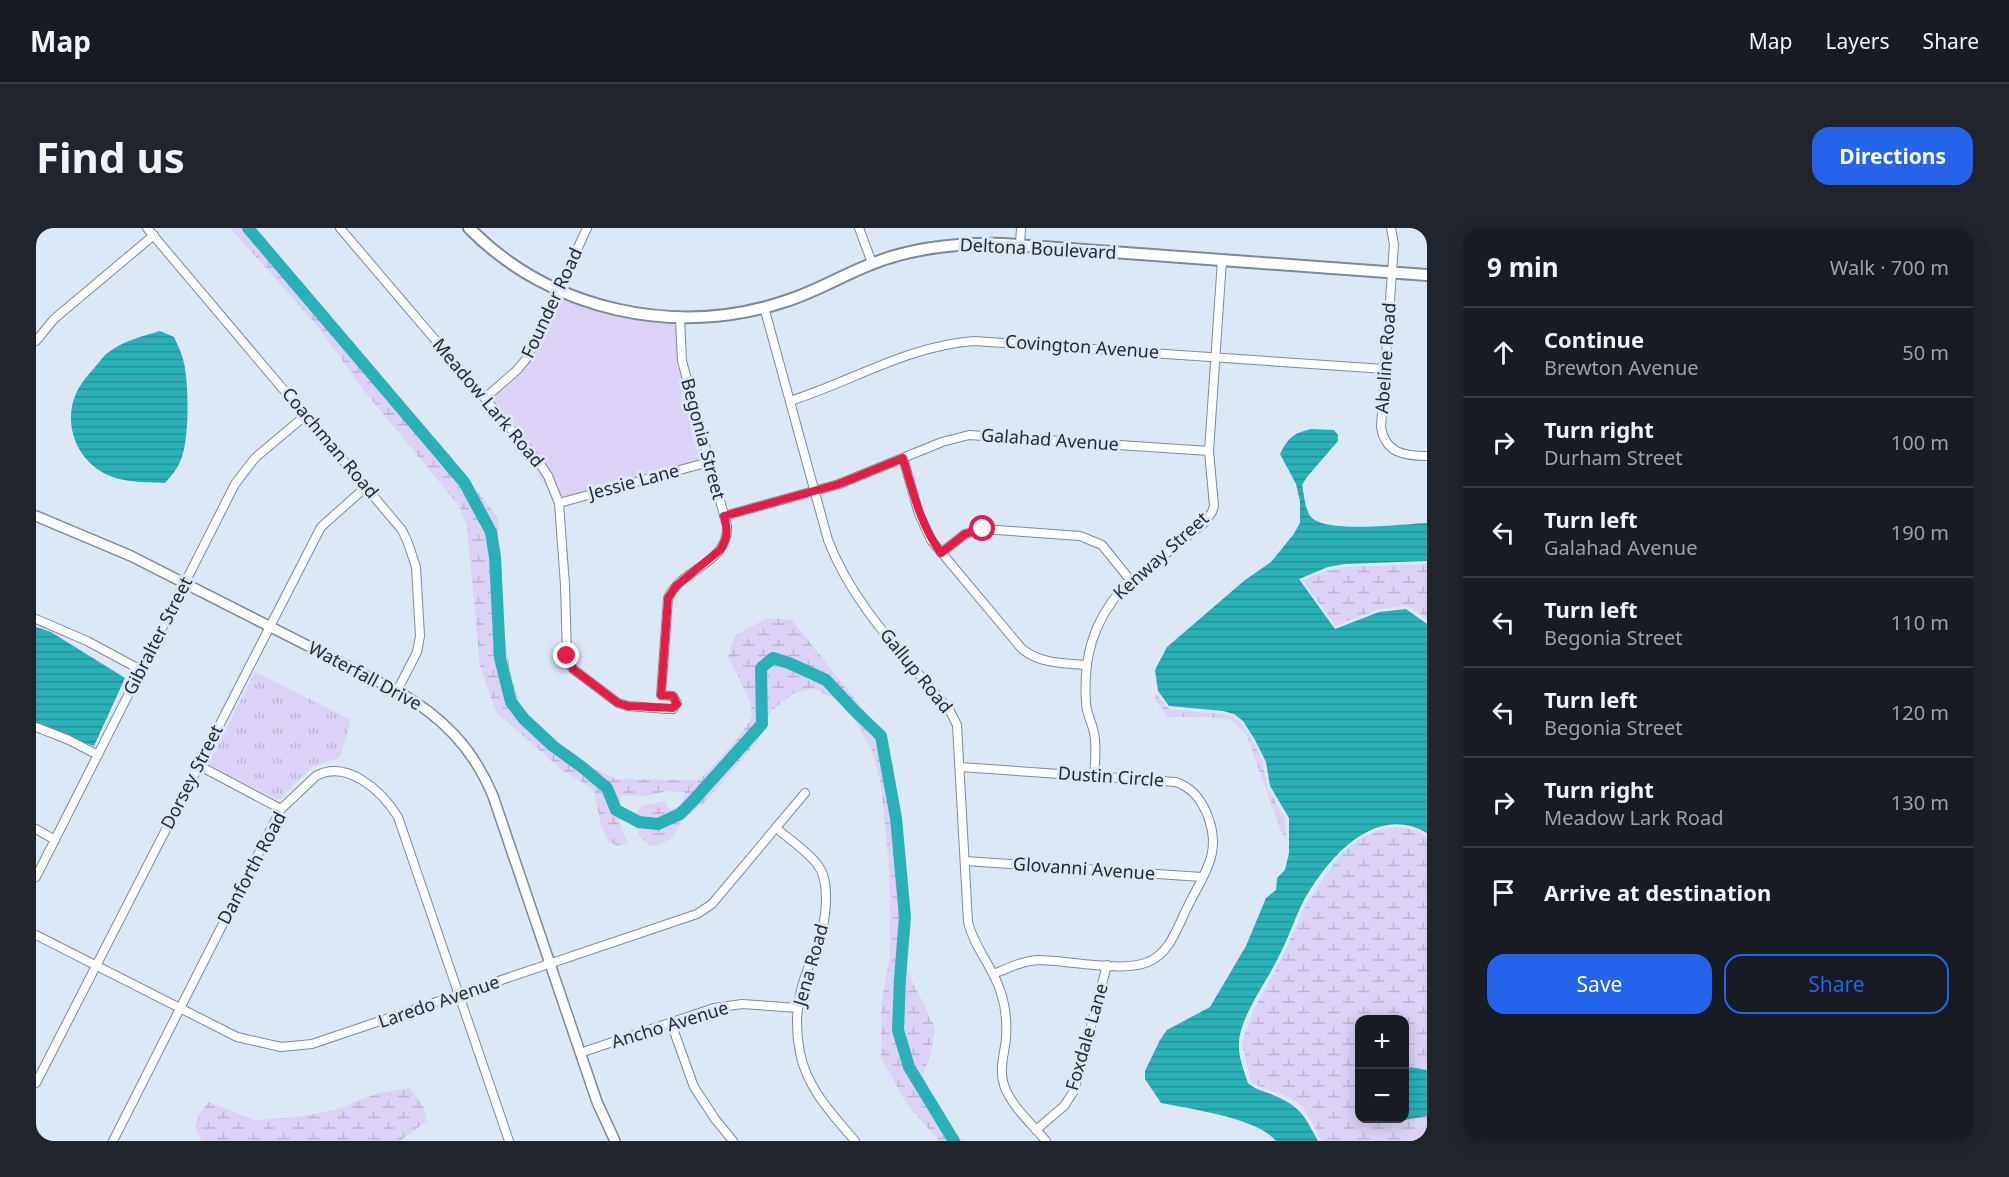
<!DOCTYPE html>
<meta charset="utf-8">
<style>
body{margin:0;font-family:"Noto Sans",sans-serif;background:#20242c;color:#f1f3f6}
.controls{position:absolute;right:18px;bottom:18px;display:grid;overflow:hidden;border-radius:12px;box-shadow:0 3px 15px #0003}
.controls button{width:54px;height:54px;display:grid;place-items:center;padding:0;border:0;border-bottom:2px solid #363941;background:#171b24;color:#f1f3f6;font:30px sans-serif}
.stop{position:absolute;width:18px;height:18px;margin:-14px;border:4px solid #e11d48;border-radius:50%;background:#fff}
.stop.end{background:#e11d48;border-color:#fff;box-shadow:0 2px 6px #0008}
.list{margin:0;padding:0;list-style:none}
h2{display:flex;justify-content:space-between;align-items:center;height:78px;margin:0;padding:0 24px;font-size:26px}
h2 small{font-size:20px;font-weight:400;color:#9ea1a6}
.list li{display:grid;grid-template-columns:39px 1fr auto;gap:18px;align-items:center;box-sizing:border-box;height:90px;padding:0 24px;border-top:2px solid #363941}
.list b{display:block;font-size:22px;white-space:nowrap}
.list p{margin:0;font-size:20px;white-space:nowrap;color:#9ea1a6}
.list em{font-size:20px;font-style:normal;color:#9ea1a6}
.actions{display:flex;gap:12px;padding:18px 24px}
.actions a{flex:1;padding:14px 0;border:2px solid #2563eb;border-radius:18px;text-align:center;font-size:21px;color:#2563eb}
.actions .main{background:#2563eb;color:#fff}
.icon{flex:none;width:33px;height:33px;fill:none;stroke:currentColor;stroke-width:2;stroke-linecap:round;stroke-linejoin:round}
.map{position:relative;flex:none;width:1391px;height:913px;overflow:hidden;border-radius:18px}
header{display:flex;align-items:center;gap:36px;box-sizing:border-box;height:84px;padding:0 30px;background:#171b24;border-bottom:2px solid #363941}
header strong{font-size:28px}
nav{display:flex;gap:33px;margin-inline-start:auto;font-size:21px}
.intro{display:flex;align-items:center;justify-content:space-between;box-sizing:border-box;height:144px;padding:0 36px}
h1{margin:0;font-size:42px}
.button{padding:15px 27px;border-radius:18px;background:#2563eb;color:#fff;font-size:21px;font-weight:700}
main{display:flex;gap:36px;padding:0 36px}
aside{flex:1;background:#171b24;border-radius:18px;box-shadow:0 3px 15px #0003}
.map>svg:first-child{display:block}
.grass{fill:url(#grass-tufts)}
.wetland{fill:url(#wetland-marsh)}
.park{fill:#dcd1f7}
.water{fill:url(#water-rules)}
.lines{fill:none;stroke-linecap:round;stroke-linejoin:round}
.river{stroke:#2ab1b8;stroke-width:12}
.minor-casing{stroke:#7e8a96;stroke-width:10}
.tertiary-casing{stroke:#7e8a96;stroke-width:12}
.secondary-casing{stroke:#7e8a96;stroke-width:14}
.minor{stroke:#fff;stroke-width:8}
.tertiary{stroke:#fff;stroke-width:9}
.secondary{stroke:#fff;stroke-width:10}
.route{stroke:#e11d48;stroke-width:8}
.labels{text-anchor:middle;stroke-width:6;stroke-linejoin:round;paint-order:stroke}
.street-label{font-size:18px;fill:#262b30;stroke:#dce8f6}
</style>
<header>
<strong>Map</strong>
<nav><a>Map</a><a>Layers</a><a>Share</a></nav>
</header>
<div class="intro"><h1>Find us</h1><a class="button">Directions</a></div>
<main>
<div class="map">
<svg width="1391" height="913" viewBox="0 0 1391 913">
<defs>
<pattern id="grass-tufts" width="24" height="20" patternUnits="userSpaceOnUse" patternTransform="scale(1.5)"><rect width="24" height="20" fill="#dcd1f7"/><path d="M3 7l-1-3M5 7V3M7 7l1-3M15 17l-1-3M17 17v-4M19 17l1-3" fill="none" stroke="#bdb4d4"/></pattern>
<pattern id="wetland-marsh" width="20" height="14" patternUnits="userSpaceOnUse" patternTransform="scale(1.5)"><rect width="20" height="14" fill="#dcd1f7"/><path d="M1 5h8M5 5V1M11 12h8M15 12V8" fill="none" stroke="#bdb4d4"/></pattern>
<pattern id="water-rules" width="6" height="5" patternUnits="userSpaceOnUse" patternTransform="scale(1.5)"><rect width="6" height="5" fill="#2ab1b8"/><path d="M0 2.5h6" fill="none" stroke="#249096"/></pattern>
</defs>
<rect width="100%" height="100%" fill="#dce8f6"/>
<path class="grass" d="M219,444L315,492L304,529L277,539L242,572L172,537Z"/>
<g class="wetland">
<path d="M194,0H215L416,230L462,290L463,376L475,446L488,488L532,529L580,551L663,552C674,540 715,500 716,486C717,473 698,442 692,429L699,408L731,390L756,392L851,511L857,541L869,738L899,800L895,825L887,847L903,886L927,913H903L870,875L845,829V778L854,728L853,639L845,556L835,520L810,477L777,460L758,465L735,483L721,514L668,575L648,590L635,611L616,619L604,609L596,590L606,578L628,573L634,582L646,577L649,564L631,563L610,568L585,567C580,584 583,599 592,615L582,618L573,614L565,598L558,562L525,541L460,484L444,438L431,298L423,278L330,165L279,95Z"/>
<path d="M1391,336V392L1382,384L1370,378L1342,381L1300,398L1266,352L1293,342L1310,339Z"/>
<path d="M1119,465L1133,481L1186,486L1197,489L1204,494L1217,513L1227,534L1231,559L1249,591L1250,610L1245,603L1210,506L1195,491L1171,489H1131L1120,472Z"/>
<path d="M1358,599C1370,600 1383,601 1391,610V842L1375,839L1369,841L1368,792H1324V890L1360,891L1364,893L1391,888V913H1286C1279,901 1273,885 1263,876C1249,864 1229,863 1215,854L1206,815L1210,802L1218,781L1246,730L1271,674L1304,627L1321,612L1341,603Z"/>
<path d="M374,860L388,880L391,893L364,913H166L159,899L163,886L173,874L218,892L262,889L302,881L343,865Z"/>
</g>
<path class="park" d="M527,68L644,93L654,174L678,235L521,277L493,231L447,171L496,133L513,89Z"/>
<g class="water">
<path d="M124,103L138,109C142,118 146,125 148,135C153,157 154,217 143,236C140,243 134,249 129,255C109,254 84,255 66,244C40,229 28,196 39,168C43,157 52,147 60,138C64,133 68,127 73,124C87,113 107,108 124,103Z"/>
<path d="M1275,201L1298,202L1302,207V213L1271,249L1266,257C1268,266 1269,282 1275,289C1290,306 1367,296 1391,295V333L1309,336L1292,339L1263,351L1299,401L1343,384L1370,381L1391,396V605C1338,574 1290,632 1267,674C1258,692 1252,711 1243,728C1232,752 1204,788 1203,815C1202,828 1208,843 1212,855C1220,862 1228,863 1237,867C1265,879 1268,887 1282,913H1240C1222,890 1154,881 1125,875L1109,851V843L1124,812L1131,802L1174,779L1210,718L1230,670L1240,662L1241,650L1249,642L1253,625V590L1234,558L1230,534L1219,512L1207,493L1198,486L1187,483L1133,478L1122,463L1119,442L1131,419L1209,352L1235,334L1257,307L1264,295V273L1260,256L1244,226C1253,209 1256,206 1275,201Z"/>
<path d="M0,399L15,404L89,450L58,518L0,498Z"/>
<path d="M1375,839L1391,842V888L1364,893L1360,891L1368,890L1369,841Z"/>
</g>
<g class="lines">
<path class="river" d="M212,0L428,254L455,304L459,329L464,430L475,474L488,491L517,518L546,539L571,560L580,582L603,594L622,596L644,586L655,575L726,496L725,440L737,430L753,435L790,452L818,482L845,508L860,590L869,689L864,750L862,802L873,839L918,913"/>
<g class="minor-casing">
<g id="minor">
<path d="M111,0L366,302L372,315L380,339L384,408L381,424L361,463"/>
<path d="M304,0L503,234L512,248L523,275L529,357L531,428L534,435L537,441L582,475L592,478L631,481H637L641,475L637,468L625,467L632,370C645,341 693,335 691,298L646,133L644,90"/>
<path d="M823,0L836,35"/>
<path d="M1355,0L1358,16L1345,199C1349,225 1368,228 1391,228"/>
<path d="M984,17L985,0"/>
<path d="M728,79L792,312C817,378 870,429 914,483L921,497L932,694C938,720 958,740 965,765C970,780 971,796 970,811C968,827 963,842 968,857C975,878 996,896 1010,913"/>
<path d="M0,113L18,91L118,7"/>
<path d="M449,170L481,142L491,130L551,0"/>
<path d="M754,173C817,153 871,118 938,113L1349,141"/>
<path d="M867,230L883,286L895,312L986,421C1005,436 1027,435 1050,437"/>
<path d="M523,275L673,234"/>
<path d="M688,288L803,256L906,214L933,207L1173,223"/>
<path d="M905,325L929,306L947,301L1044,308L1066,317L1095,353"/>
<path d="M0,391L51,413L105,442"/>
<path d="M0,499L33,512L62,527"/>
<path d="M162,537L245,581"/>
<path d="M924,539L1140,554C1156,560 1164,570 1171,586C1187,625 1168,645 1151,680C1141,700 1134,725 1112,734C1087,745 1030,732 1002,732C986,733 972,740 958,746"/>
<path d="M1058,547C1059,534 1061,519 1058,505C1056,494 1050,485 1050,474C1047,430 1057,394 1086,361L1168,295L1176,284L1178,278L1173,223L1186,32"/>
<path d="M740,600C753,611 770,622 781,636C789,646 790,658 790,670C790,710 774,727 765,762C760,782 760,805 764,825C771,860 796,886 819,913"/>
<path d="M0,601L19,612"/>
<path d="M929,633L1166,649"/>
<path d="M0,649L199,256L219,230L270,187"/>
<path d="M0,707L201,809L245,819L276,816L661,686L676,676L769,565"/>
<path d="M635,795L658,859L679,891L697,913"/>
<path d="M544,825L678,780L706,776L762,780"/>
<path d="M0,855L285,299L331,258"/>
<path d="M1000,902L1028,878L1038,863L1071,737"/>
<path d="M77,913L245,581L280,548C311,531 346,563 362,589L473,913"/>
</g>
</g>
<g class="tertiary-casing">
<path id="tertiary" d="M0,288L95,328L361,463C406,488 437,520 457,568L561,874L579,913"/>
</g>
<g class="secondary-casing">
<path id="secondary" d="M433,0C515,83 640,110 750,73C779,64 805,48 833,37C876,19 922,15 967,16L1391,47"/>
</g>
<use href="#minor" class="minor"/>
<use href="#tertiary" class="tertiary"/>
<use href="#secondary" class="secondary"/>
</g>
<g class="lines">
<path class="route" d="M531,428L537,441L582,475L592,478L637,480L641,476L637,468L625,467L632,370L640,358L684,322C692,310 692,302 688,288L803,256L867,230C877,264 884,296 905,325L929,306L947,301"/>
</g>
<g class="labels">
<g class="street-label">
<text transform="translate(1002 21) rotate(3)" y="6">Deltona Boulevard</text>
<text transform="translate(516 75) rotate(-65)" y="6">Founder Road</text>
<text transform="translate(1046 119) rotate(4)" y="6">Covington Avenue</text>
<text transform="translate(1350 130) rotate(-86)" y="6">Abeline Road</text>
<text transform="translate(452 175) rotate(50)" y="6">Meadow Lark Road</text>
<text transform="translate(667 211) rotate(75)" y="6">Begonia Street</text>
<text transform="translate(1014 212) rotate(4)" y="6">Galahad Avenue</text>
<text transform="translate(294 215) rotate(50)" y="6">Coachman Road</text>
<text transform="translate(598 254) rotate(-15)" y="6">Jessie Lane</text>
<text transform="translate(1125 328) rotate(-42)" y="6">Kenway Street</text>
<text transform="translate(122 408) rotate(-63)" y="6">Gibralter Street</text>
<text transform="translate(880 443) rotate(51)" y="6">Gallup Road</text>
<text transform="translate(329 448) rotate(28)" y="6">Waterfall Drive</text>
<text transform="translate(156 549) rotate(-63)" y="6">Dorsey Street</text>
<text transform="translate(1075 549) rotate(4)" y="6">Dustin Circle</text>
<text transform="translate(216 640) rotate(-62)" y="6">Danforth Road</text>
<text transform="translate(1048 641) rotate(4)" y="6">Glovanni Avenue</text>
<text transform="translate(775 737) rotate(-74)" y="6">Jena Road</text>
<text transform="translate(403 774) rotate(-19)" y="6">Laredo Avenue</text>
<text transform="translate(634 797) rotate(-17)" y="6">Ancho Avenue</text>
<text transform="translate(1051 809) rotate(-74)" y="6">Foxdale Lane</text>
</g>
</g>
</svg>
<div class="controls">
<button>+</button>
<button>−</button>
</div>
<div class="stop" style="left:947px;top:301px"></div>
<div class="stop end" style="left:531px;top:428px"></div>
</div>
<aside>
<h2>9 min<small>Walk · 700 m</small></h2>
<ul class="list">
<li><svg class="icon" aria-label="ahead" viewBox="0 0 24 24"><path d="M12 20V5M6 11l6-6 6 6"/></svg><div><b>Continue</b><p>Brewton Avenue</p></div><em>50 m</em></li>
<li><svg class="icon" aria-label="right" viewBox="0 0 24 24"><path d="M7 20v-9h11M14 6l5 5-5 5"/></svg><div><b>Turn right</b><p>Durham Street</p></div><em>100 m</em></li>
<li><svg class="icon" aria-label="left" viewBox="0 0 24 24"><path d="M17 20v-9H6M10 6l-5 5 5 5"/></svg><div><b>Turn left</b><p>Galahad Avenue</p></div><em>190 m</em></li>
<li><svg class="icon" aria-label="left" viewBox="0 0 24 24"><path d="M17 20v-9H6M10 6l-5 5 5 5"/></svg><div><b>Turn left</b><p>Begonia Street</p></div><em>110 m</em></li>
<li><svg class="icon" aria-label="left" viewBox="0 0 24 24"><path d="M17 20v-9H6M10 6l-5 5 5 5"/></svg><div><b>Turn left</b><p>Begonia Street</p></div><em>120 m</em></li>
<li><svg class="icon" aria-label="right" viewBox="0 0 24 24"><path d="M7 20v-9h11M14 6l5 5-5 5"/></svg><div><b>Turn right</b><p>Meadow Lark Road</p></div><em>130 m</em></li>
<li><svg class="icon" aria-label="arrive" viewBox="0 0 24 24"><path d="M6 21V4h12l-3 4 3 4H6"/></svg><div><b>Arrive at destination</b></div></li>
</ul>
<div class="actions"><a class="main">Save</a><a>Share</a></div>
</aside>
</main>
